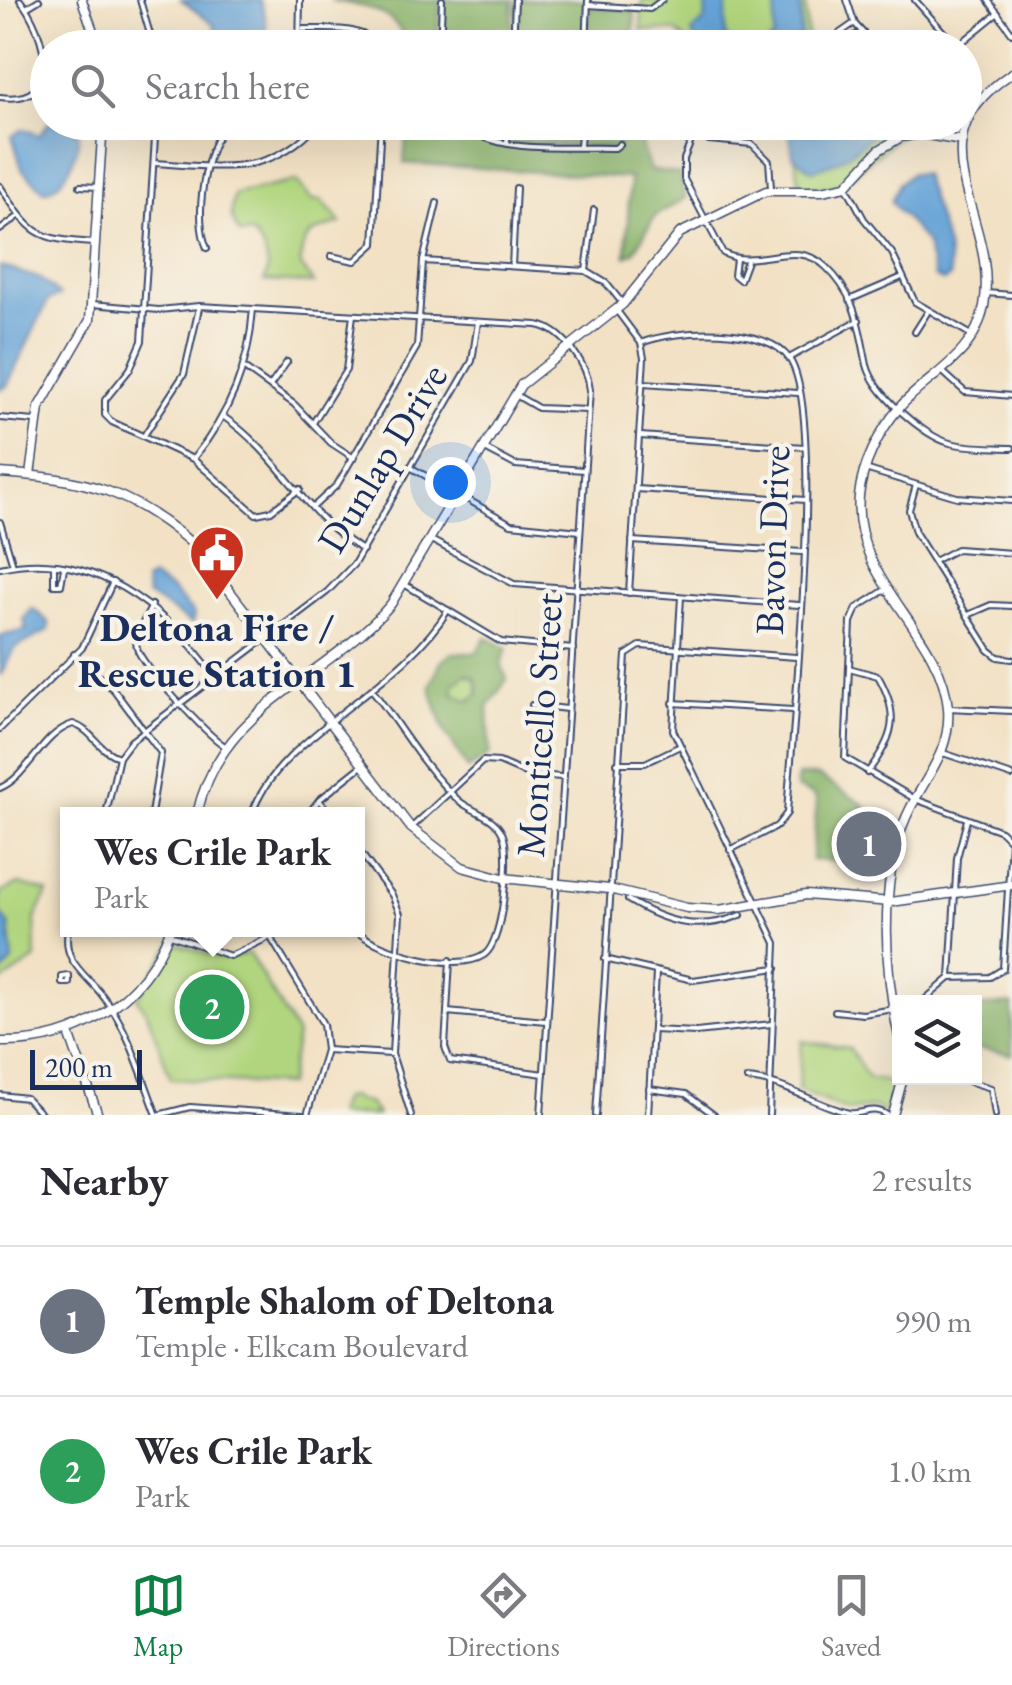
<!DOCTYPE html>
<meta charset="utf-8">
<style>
body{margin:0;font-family:"EB Garamond",serif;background:#f2f2f3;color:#2b2b33}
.controls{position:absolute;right:30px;bottom:30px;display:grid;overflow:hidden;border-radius:0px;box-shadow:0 10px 40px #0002}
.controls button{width:90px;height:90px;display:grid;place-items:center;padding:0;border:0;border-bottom:2px solid #e1e1e2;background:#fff;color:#2b2b33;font:50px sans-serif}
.scale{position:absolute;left:30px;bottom:25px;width:112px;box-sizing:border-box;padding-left:10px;border:5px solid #1b2f5e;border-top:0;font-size:28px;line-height:35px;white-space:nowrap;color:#1b2f5e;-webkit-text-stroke:8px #f7f3e8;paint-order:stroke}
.you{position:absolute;left:450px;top:482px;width:35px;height:35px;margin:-25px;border:8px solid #fff;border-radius:50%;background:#1a73e8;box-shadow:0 0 0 15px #1a73e833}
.badge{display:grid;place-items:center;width:65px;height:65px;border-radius:50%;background:#0b8043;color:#fff;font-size:32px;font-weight:700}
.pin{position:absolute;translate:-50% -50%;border:5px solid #fff;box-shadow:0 2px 10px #0006}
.popup{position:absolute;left:60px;top:807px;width:305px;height:130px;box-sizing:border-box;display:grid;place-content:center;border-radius:0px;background:#fff;filter:drop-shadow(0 2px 8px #0005);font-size:32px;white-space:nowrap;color:#7c7c81}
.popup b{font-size:38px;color:#2b2b33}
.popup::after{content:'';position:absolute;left:50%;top:100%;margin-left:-20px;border:20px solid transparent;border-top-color:#fff}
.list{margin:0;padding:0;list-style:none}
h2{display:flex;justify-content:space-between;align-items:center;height:130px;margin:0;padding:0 40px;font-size:42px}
h2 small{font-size:32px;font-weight:400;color:#7c7c81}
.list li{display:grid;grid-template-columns:65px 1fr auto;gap:30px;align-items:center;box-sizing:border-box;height:150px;padding:0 40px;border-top:2px solid #e1e1e2}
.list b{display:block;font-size:38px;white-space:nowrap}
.list p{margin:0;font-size:32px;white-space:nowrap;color:#7c7c81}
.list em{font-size:32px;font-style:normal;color:#7c7c81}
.icon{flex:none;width:55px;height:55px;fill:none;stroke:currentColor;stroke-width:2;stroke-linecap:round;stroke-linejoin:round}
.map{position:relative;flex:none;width:1012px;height:1115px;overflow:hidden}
.search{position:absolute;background:#fff;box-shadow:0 10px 40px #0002;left:30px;right:30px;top:30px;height:110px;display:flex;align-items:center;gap:25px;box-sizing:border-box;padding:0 35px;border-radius:55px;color:#7c7c81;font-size:38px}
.sheet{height:430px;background:#fff}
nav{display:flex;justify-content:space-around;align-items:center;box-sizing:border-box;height:140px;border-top:2px solid #e1e1e2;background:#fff;font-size:28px;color:#7c7c81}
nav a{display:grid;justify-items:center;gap:5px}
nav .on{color:#0b8043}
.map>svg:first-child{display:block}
.green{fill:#b1d57e;stroke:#66826e;stroke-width:2.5}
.forest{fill:#8cb66d;stroke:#547266;stroke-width:2.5;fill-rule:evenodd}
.water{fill:#65a3d7;stroke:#40699a;stroke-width:2.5}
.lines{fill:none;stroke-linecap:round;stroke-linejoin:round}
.street-casing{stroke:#3b4a6d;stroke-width:8}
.secondary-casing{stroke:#3b4a6d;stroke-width:11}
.street{stroke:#fff;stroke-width:4}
.secondary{stroke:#fff;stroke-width:8}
.labels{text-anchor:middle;stroke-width:9;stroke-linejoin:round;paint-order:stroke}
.street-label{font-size:40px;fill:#1b2f5e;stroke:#f7f3e8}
.poi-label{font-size:40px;font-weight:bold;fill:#1b2f5e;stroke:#f7f3e8}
</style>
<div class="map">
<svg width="1012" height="1115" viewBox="0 0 1012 1115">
<rect width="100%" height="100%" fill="#f7f3e8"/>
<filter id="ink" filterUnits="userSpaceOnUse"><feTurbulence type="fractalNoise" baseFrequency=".01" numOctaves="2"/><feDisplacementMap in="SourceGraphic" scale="20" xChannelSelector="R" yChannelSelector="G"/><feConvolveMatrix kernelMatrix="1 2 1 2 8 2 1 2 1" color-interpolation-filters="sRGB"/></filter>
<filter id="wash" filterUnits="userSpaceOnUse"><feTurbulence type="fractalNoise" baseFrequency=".0048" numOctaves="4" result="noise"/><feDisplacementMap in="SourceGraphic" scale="40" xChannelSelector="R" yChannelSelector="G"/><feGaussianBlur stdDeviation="2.25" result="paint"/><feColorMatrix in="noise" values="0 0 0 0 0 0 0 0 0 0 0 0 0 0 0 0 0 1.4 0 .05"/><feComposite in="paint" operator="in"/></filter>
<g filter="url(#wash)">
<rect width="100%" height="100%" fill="#f2e1c4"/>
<g class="green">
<path d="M642,0H805L808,47H693L675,31L641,30Z"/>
<path d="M783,123H901L903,133L839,187L800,188L792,137Z"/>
<path d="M296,181L312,200H321L341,223C314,230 299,235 301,266L314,283L264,281C273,265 263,244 251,233L240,234C230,219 229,211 235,194Z"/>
<circle cx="466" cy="688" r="13"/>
<path d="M19,884L48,892L35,919L36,959L0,983V975L13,961L9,924L0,913V893Z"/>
<path d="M173,942L223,959L249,953L297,1035L288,1085L171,1079L148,1015L137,998Z"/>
<path d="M802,1041L849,1048L868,1078L900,1084L891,1115L874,1107L848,1111L798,1090Z"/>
<path d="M349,1097L370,1104L377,1115H336L343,1098Z"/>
</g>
<g class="forest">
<path d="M330,0H440L437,47H408C396,8 365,7 330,0Z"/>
<path d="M444,0H513L510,47L442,48Z"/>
<path d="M517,0H586L584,47L515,48Z"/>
<path d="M590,7L635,10L632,47L588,48Z"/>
<path d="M407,123H456L472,136L493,143L616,149L620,141L614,146L582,145L584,123H633L650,170L679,174L686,198L655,216L634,252L626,256L630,178L404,163Z"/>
<path d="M462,123H506L505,141L475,133Z"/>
<path d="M511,123H579L578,144L510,141Z"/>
<path d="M486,637L507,648L501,664L507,679L488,707L490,754L468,769L444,730L430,686L441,662L452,653H476ZM466,674L476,678L479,694L469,701L453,693L454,684Z"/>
<path d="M798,776H818L866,806L845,828L839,861L812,860L817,802L814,795L796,788Z"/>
<path d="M1012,1004V1055L975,1048V1007Z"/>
</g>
<g class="water">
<path d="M181,0H260C266,16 270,32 260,47H218L214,25Z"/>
<path d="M707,0H727L725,36L736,45L765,47L774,37L776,0H801V39L790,40L785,47H697L692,32L705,20Z"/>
<path d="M48,123H78C82,146 69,184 44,191L22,169L12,136L23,129L40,135Z"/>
<path d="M788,123V122L885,123C864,143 843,164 811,170L793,156Z"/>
<path d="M912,173L923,174L947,247L950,277L943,281L934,277L926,243L891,202L899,183Z"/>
<path d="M0,266L39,278L60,295L48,301L7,386L0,389Z"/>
<path d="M151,577L172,590L194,614L192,624L147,595L145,581Z"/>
<path d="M32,608L49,622V630L14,649L0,676V636L26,630L24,619Z"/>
<path d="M0,913L9,924L13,962L0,975Z"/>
</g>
</g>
<g filter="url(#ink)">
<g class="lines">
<g class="street-casing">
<g id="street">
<path d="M140,0L154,48"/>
<path d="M847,0L855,24L877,48"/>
<path d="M915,0L956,46"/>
<path d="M988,0L1012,33"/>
<path d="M588,5L650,9L662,0"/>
<path d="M26,8L39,0"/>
<path d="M853,24L840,33L839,42L861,33"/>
<path d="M303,29C331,30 362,24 381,48"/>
<path d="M299,48L300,0"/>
<path d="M440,48L442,0"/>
<path d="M513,48L515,0"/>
<path d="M586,48L588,0"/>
<path d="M955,48L998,13"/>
<path d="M0,97C66,106 45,31 20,0"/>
<path d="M156,122L142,341L130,369L105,400V415L112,422L193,459L256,514L271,511L300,489"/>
<path d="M459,122C495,156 568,146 615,148L620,144"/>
<path d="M668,122L709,140L752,144L769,161L771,188"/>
<path d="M909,135L910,122"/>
<path d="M693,136L684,159V179L723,253C756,271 795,237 826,267C857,296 859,328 867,365C874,393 923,436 950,443C970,448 992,447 1012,448"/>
<path d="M507,143L508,122"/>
<path d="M580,146L582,122"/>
<path d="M154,163C221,167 271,178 319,122"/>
<path d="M0,186C32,235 35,239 94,243"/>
<path d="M80,186L99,187"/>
<path d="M846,186L864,219L892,253L915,302L970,334"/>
<path d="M0,230L19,216"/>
<path d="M207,248C193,218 205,147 227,122"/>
<path d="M331,256L355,261L374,244L381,122"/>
<path d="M736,259L734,275L740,280L747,261"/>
<path d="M423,261L586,271L606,283L623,304"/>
<path d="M512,266L516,188"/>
<path d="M586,271L594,210"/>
<path d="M986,293L1012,295"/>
<path d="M849,300L900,278"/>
<path d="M92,304L159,310L199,306L537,325C563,329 588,365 590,390L541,1115"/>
<path d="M617,311L641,343L644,358L629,593"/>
<path d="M915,332L927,313"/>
<path d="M641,343C674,329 768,324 790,360C826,417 792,731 787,813L777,826L730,850"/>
<path d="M789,358L859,320"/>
<path d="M244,368L294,404L331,443L354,458"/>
<path d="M944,373L965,392L1012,396"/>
<path d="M643,383L798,393"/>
<path d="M270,386L287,362"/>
<path d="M514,394L538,408L588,410"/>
<path d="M224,417C280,455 307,520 363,550"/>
<path d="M0,418L35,421"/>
<path d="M313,423L346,370L353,315"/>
<path d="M145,434L184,374L199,308"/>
<path d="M640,436L805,447"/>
<path d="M483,448L515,465L584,470"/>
<path d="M193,459C230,413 249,367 253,309"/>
<path d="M410,467L511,524L580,531"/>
<path d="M865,469L957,497L1012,501"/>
<path d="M916,485L909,510L915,532L989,650L998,657L1012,659"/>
<path d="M636,489L806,500"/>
<path d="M313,507L337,485L417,347L423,261L437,203"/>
<path d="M0,522L13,565"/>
<path d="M431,540L514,584L799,605"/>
<path d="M632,541L802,552"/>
<path d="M934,561L957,549L1012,553"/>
<path d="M54,566V585H61L64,568"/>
<path d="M0,568C91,547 165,607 214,675"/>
<path d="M404,584L501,642L573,649"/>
<path d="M885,590L857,608L851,622L845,758L915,799L1001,831L1011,841L1003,969L990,977L950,978L922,1002"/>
<path d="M681,597L673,730L776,943L769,1115"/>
<path d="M152,605C147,617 133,635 137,648C141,665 208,736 225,746"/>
<path d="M968,615L991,605L1012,606"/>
<path d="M74,654L114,690L161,753L151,814"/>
<path d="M849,668L878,676C901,716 894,738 867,773"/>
<path d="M673,703L793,710"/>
<path d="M532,705L567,709"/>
<path d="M948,708L1012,711"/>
<path d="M0,729L82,648L113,582"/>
<path d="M943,753L1012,776"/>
<path d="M617,763H645L678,747"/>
<path d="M0,788C30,775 41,734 73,724C93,730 98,751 119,757"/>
<path d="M319,800L331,814"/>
<path d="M106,814L119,757L131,741L327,592L354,564L472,361L478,322"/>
<path d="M252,814C277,736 400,690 448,610"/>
<path d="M308,814L319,800L363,765"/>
<path d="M411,828L483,761L499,762L527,774L561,777"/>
<path d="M357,848L392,895L400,914L392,1054L411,1115"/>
<path d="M63,855L67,857"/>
<path d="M628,900C666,923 699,932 741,915"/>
<path d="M68,930C62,962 85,973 102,995C129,1029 141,1074 157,1115"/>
<path d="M266,930L323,1024L326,1050L307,1115"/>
<path d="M355,930C378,951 456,974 484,955C503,943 510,860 504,838C498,816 473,813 458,800C425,770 400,726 373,691"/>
<path d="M168,934L230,956L270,937"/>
<path d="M605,959L693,980L776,968"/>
<path d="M450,960L445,1047L450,1061L544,1074"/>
<path d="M69,976V983H62V977Z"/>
<path d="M950,978L957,858L967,820"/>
<path d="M835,1011L863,1014L900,1008"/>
<path d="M447,1012L546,1021"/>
<path d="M653,1030L696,1032L772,1024"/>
<path d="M326,1050L391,1054"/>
<path d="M958,1078L991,1088L995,1115"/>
<path d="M747,1079C785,1082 813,1104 849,1113C865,1115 872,1105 887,1115"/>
<path d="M649,1089L686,1094L714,1115"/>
<path d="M0,1095L26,1098L42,1115"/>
<path d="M158,1115L190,1107L302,1115"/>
<path d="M596,1115L626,655L640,646L796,657"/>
<path d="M648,1115L656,973"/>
</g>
</g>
<g class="secondary-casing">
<g id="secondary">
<path d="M82,0L99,48"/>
<path d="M0,473C87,479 131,489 197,548L411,828L462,867L503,878L609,889L687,908L719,910L806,895L891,902L1012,885"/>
<path d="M30,475L39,408L90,320L103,122"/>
<path d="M197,814C222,703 325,681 391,604L521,385L623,304L680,233L766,191H822L846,186L879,150L901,137L921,134L962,141"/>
<path d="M69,1033L98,1115"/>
<path d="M900,1041C885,978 879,887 903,825C918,783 952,757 948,708C942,631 851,581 859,496C862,466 879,431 899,408C930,373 974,358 984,306C1000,217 906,142 1012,73"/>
<path d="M0,1042C76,1044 143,1002 170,930"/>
<path d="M893,1115L903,1078"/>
</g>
</g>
<use href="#street" class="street"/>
<use href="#secondary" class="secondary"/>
</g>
</g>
<defs>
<g id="civic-pin" transform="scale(2.875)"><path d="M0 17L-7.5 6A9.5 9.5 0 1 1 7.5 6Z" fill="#c8321e" stroke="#f7f3e8"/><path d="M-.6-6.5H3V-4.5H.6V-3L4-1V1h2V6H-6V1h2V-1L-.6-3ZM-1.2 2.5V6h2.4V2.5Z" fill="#fff"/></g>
</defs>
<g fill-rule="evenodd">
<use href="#civic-pin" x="217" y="553"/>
</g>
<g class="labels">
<g class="street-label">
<text transform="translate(382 458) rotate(-59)" y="14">Dunlap Drive</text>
<text transform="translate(772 540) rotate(-88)" y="14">Bavon Drive</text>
<text transform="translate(539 725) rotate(-86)" y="14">Monticello Street</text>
</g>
<g class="poi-label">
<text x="217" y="641">Deltona Fire /<tspan x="217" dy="46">Rescue Station 1</tspan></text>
</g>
</g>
</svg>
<div class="controls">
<button><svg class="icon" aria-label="layers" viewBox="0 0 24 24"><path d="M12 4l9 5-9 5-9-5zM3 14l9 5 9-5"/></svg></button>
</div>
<div class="scale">200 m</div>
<div class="you"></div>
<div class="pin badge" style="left:869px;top:844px;background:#6b7280">1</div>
<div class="pin badge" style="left:212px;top:1007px;background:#2e9e5b">2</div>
<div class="popup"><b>Wes Crile Park</b>Park</div>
<div class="search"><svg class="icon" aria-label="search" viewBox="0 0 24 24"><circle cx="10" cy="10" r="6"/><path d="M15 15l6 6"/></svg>Search here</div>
</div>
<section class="sheet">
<h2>Nearby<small>2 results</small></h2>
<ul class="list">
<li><span class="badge" style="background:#6b7280">1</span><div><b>Temple Shalom of Deltona</b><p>Temple · Elkcam Boulevard</p></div><em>990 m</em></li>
<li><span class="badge" style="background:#2e9e5b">2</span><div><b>Wes Crile Park</b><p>Park</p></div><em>1.0 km</em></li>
</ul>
</section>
<nav>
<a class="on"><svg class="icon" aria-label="map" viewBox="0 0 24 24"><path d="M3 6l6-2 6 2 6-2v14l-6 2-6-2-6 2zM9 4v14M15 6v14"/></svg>Map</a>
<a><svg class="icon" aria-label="directions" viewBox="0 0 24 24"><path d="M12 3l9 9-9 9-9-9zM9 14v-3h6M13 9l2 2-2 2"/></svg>Directions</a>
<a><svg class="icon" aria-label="saved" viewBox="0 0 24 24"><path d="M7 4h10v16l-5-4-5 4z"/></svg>Saved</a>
</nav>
